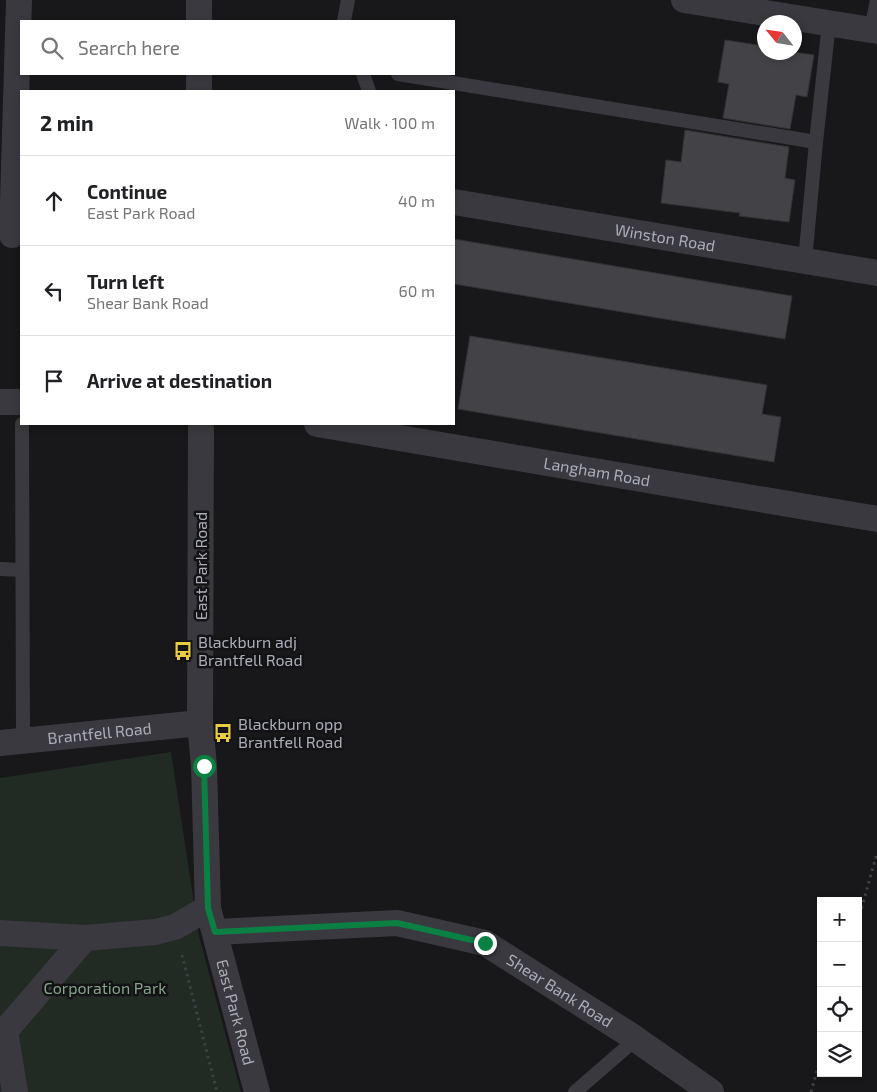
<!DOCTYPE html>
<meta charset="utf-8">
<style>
body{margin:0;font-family:"Exo 2",sans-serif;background:#f6f6f6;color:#202124}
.controls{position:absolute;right:15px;bottom:15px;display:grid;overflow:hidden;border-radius:0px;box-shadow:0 2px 8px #0003}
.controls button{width:45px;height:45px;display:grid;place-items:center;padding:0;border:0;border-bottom:1px solid #e0e0e0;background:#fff;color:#202124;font:25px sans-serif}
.compass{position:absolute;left:757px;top:15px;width:45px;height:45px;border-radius:50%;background:#fff;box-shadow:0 2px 8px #0003;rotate:300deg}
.stop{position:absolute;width:15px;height:15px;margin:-11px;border:4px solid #0b8043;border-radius:50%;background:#fff}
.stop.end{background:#0b8043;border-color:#fff;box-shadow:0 1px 5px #0008}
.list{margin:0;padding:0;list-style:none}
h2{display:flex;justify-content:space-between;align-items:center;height:65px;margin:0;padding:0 20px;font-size:21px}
h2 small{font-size:16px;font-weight:400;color:#757577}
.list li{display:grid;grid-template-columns:32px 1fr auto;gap:15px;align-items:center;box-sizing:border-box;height:90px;padding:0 20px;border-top:1px solid #e0e0e0}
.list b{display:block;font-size:19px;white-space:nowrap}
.list p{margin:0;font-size:16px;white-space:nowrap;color:#757577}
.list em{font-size:16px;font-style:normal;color:#757577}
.icon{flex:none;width:28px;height:28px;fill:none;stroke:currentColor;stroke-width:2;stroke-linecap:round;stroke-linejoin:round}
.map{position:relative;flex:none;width:877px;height:1092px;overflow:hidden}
.search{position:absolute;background:#fff;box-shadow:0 2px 8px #0003;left:20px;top:20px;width:435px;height:55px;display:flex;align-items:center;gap:12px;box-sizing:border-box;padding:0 18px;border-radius:0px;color:#757577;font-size:19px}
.panel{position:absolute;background:#fff;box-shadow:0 2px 8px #0003;left:20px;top:90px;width:435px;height:335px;border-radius:0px}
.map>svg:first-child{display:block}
.green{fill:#222a24}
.building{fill:#424247;stroke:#333236}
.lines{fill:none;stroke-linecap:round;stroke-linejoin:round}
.path{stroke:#3f4046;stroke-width:3;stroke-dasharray:2.5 4;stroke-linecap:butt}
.lane{stroke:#39393f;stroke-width:14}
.street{stroke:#39393f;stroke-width:26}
.route{stroke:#0b8043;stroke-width:6}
.labels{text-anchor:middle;stroke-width:5;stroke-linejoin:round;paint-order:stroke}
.street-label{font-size:16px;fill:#abadb9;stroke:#131315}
.poi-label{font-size:16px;fill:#abadb9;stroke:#131315;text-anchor:start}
.park-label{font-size:16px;fill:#83a38a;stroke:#131315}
</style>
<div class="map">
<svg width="877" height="1092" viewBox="0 0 877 1092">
<rect width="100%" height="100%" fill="#18181a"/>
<path class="green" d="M171,752L199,936L241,1092H0V778Z"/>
<g class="building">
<path d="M725,40L764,46V52H794L814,55L807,97L796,95L790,129L723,118L729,84L718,82Z"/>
<path d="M685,130L789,147L785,178L795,180L789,222L739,216L740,213L661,203L666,160L681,162Z"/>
<path d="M454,239L792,296L785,339L454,284Z"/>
<path d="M470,336L767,385L762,414L781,417L774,462L458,409Z"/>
</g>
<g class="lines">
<g class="path">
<path d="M858,921L877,853"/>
<path d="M182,955L217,1092"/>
<path d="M811,1092L821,1056"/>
</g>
<g class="lane">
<path d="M344,21L348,0"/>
<path d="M871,30L877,0"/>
<path d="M363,74L369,91"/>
<path d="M398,74L816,142"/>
<path d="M805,261L816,142L829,23"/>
<path d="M22,424L23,740"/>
<path d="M0,569L22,570"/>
<path d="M575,1092L636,1039"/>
</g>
<g class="street">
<path d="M199,0V21"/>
<path d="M684,0L877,31"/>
<path d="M199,74V91"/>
<path id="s1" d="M454,202L877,273"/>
<path d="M12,235L19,0"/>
<path d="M0,402H21"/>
<path id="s2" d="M201,424L200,723L204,766L208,908L257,1092"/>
<path id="s3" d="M317,424L877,519"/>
<path id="s4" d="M0,743L200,723"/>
<path id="s5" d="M215,932L397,923L485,943L630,1035L711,1092"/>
<path d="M0,933L85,938"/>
<path d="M15,1092L5,1031L85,938L155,932L175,927L208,908"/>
</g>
</g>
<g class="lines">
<path class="route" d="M204,766L208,908L215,932L397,923L485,943"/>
</g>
<defs>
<g id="bus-bare" transform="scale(1.5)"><path d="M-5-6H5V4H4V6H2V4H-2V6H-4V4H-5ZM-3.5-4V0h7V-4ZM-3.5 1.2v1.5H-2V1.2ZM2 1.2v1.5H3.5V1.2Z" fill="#e9cc41" stroke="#131315" stroke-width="2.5" paint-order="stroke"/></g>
</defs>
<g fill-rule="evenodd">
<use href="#bus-bare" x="183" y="651"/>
<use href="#bus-bare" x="223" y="733"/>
</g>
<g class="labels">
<g class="street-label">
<text dy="6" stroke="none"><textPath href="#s1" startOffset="214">Winston Road</textPath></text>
<text dy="6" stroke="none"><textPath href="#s3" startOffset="284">Langham Road</textPath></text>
<text transform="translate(201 566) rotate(-90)" y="6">East Park Road</text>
<text dy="6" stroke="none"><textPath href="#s4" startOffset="100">Brantfell Road</textPath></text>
<text dy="6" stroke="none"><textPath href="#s5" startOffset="361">Shear Bank Road</textPath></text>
<text dy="6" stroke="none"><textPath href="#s2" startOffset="592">East Park Road</textPath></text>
</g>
<g class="poi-label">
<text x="198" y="648">Blackburn adj<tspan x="198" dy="18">Brantfell Road</tspan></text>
<text x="238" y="730">Blackburn opp<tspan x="238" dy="18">Brantfell Road</tspan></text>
</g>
<g class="park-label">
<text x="105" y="994">Corporation Park</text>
</g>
</g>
</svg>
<div class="controls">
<button>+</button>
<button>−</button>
<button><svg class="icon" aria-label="locate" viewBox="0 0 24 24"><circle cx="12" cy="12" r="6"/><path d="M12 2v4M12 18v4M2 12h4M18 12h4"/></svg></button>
<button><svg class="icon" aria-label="layers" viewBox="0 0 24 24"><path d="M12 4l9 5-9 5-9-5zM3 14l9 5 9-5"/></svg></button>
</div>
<svg class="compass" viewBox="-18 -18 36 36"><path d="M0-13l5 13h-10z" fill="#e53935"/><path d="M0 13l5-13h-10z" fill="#757577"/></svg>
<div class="stop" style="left:204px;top:766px"></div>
<div class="stop end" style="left:485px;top:943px"></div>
<div class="search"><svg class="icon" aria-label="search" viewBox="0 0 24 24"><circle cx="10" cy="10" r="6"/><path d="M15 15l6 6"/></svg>Search here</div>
<section class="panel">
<h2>2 min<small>Walk · 100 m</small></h2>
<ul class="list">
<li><svg class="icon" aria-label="ahead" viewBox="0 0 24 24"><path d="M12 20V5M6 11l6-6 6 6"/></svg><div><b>Continue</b><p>East Park Road</p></div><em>40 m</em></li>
<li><svg class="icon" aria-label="left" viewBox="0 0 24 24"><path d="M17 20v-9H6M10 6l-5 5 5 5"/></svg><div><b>Turn left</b><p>Shear Bank Road</p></div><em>60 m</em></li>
<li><svg class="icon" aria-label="arrive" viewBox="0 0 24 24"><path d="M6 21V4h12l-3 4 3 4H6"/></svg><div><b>Arrive at destination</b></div></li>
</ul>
</section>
</div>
